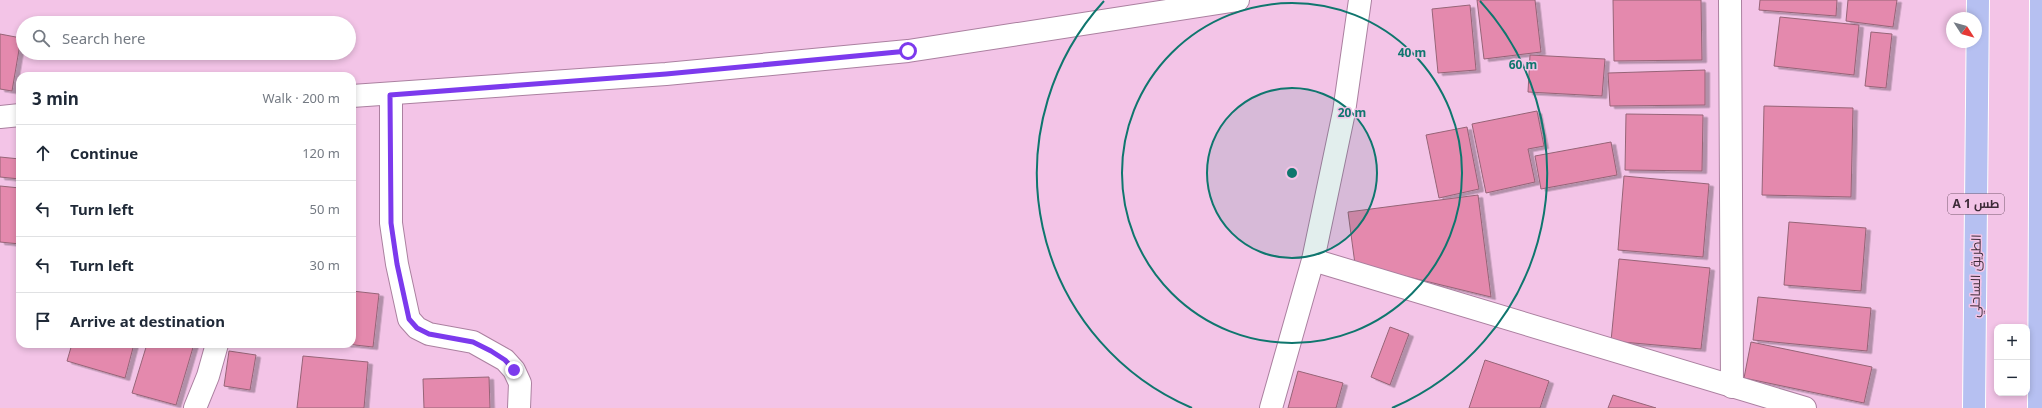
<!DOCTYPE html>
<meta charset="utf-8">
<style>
body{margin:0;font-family:"Noto Sans",Cairo,sans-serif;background:#f6f6f7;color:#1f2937}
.controls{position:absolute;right:12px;bottom:12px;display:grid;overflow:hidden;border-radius:8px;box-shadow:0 2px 6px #0003}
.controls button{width:36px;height:36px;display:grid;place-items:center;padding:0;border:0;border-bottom:1px solid #e0e1e3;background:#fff;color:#1f2937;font:20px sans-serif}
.compass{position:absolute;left:1946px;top:12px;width:36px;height:36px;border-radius:50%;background:#fff;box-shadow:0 2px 6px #0003;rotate:126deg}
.stop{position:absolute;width:12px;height:12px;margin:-9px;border:3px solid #7c3aed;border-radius:50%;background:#fff}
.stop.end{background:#7c3aed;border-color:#fff;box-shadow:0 1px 4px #0008}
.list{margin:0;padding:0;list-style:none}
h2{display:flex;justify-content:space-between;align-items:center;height:52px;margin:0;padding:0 16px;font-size:17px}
h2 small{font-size:13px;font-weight:400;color:#747a83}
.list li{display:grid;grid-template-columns:26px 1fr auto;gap:12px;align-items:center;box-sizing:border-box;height:56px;padding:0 16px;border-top:1px solid #e0e1e3}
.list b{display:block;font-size:15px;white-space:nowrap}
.list em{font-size:13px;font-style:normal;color:#747a83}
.icon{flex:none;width:22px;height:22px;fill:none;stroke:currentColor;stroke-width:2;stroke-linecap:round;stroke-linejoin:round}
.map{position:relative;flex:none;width:2042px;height:408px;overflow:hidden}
.search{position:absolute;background:#fff;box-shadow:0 2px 6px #0003;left:16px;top:16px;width:340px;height:44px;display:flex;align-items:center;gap:10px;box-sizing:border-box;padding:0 14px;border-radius:22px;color:#747a83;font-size:15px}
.panel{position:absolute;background:#fff;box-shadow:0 2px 6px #0003;left:16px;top:72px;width:340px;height:276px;border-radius:12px}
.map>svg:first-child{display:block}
.building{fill:#e489ad;stroke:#966477;filter:url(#shadow)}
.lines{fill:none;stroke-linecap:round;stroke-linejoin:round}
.minor-casing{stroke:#ab80a0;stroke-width:24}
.highway-casing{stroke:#fff;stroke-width:24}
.minor{stroke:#fff;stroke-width:22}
.highway{stroke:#b6c0f1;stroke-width:22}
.route{stroke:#7c3aed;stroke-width:5}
.ring{fill:none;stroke:#0f766e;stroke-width:2}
.labels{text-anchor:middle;stroke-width:3;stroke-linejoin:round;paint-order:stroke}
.shield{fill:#f3c4e7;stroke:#74596c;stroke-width:1}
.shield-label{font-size:12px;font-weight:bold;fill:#3d2b38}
.street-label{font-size:13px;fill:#3d2b38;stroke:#f3c4e7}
.centre{fill:#0f766e;stroke:#f3c4e7;stroke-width:2}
.ring-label{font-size:12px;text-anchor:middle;font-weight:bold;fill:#0f766e;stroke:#f3c4e7;stroke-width:3;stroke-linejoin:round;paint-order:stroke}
</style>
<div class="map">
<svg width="2042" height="408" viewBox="0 0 2042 408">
<defs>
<filter id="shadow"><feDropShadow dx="4.5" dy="2.5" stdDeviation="0" flood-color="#0004"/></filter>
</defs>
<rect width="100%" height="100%" fill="#f3c4e7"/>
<g class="building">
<path d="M1477,0H1535L1541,52L1484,59Z"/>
<path d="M1613,0H1701L1702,60L1614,61Z"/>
<path d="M1760,0H1837L1836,16L1759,10Z"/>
<path d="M1848,0H1897L1893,27L1846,21Z"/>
<path d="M1470,5L1476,70L1438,73L1432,9Z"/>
<path d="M1780,17L1859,25L1854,75L1774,66Z"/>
<path d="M1871,32L1892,34L1886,88L1865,86Z"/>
<path d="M0,34L21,38L12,91L0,89Z"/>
<path d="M1530,55L1605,59L1602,96L1528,92Z"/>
<path d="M1705,70V105L1610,106L1608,73Z"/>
<path d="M1764,106L1853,108L1851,197L1762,195Z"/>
<path d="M1537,111L1544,146L1528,149L1535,182L1486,193L1472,124Z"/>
<path d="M1626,114L1703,115L1702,171L1625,170Z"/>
<path d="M1467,127L1479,189L1439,198L1426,135Z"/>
<path d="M1611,142L1617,175L1541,189L1535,156Z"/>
<path d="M0,157L20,159V179L0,177Z"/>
<path d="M1624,176L1709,184L1703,257L1618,250Z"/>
<path d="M0,186L20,188V244L0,242Z"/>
<path d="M1478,195L1491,297L1355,264L1348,212Z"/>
<path d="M1789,222L1866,228L1861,291L1784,285Z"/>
<path d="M1619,259L1710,268L1701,349L1611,341Z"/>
<path d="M352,291L379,294L373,347L346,344H352Z"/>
<path d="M1758,297L1871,308L1867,351L1753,340Z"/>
<path d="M1390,327L1409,334L1390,385L1371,377Z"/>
<path d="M1751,342L1872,367L1864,403L1744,378Z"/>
<path d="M72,344H134L125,378L67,361Z"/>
<path d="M147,344H194L176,405L132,393Z"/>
<path d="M229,351L256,355L250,390L224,386Z"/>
<path d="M303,356L368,362L364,408H297Z"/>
<path d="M1485,360L1549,381L1540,408H1469Z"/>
<path d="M1298,371L1343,383L1336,408H1288Z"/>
<path d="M489,377L490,408H424L423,379Z"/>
<path d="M1613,395L1656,408H1608Z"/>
</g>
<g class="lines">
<g class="minor-casing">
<g id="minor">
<path d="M1730,0L1732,387"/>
<path d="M391,95V223L397,264L409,319L417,328L429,334L473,342L505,360L514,370L520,383L519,408"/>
<path d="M352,96L666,74L908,51L1238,0"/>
<path d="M0,117L20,115"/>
<path d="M1313,260L1805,408"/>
<path d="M195,408L208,376L217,344"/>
<path d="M1271,408L1313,260L1344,112L1360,0"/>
</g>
</g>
<g class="highway-casing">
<g id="highway">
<path d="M1974,408L1978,0"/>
<path d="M2039,408L2041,0"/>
</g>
</g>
<use href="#minor" class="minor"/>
<use href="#highway" class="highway"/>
</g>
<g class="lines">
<path class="route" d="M514,370L505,360L491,351L473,342L429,334L417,328L409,319L397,264L391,223L390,95L666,74L908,51"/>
</g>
<circle cx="1292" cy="173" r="85" fill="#0f766e" fill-opacity=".12"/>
<g class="ring">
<circle cx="1292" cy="173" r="85"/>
<circle cx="1292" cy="173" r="170"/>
<path d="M1192 408A255 255 0 0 1 1104 1M1480 1A255 255 0 0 1 1392 408"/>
</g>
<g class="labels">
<rect class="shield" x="1948" y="194" width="56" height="20" rx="3"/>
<g class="shield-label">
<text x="1976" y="208">A 1 طس</text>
</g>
<g class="street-label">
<text transform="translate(1975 276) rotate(-89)" y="5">الطريق الساحلي</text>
</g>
</g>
<circle cx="1292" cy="173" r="6" class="centre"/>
<g class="ring-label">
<text x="1412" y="57">40 m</text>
<text x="1523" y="69">60 m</text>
<text x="1352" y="117">20 m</text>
</g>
</svg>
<div class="controls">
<button>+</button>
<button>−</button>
</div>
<svg class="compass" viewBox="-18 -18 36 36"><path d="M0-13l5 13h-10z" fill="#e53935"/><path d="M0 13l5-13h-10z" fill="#747a83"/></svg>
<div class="stop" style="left:908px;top:51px"></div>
<div class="stop end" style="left:514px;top:370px"></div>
<div class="search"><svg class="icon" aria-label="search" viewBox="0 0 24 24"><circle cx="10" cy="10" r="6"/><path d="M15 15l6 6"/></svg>Search here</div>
<section class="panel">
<h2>3 min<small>Walk · 200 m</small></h2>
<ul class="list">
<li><svg class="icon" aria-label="ahead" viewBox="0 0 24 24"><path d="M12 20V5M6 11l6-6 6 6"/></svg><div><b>Continue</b></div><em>120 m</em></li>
<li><svg class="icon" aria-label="left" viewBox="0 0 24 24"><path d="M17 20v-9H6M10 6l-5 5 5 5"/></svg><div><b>Turn left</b></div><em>50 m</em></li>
<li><svg class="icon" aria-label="left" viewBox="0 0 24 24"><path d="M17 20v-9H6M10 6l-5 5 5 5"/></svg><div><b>Turn left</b></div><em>30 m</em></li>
<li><svg class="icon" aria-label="arrive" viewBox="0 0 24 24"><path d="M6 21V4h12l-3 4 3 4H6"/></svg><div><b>Arrive at destination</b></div></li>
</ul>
</section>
</div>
